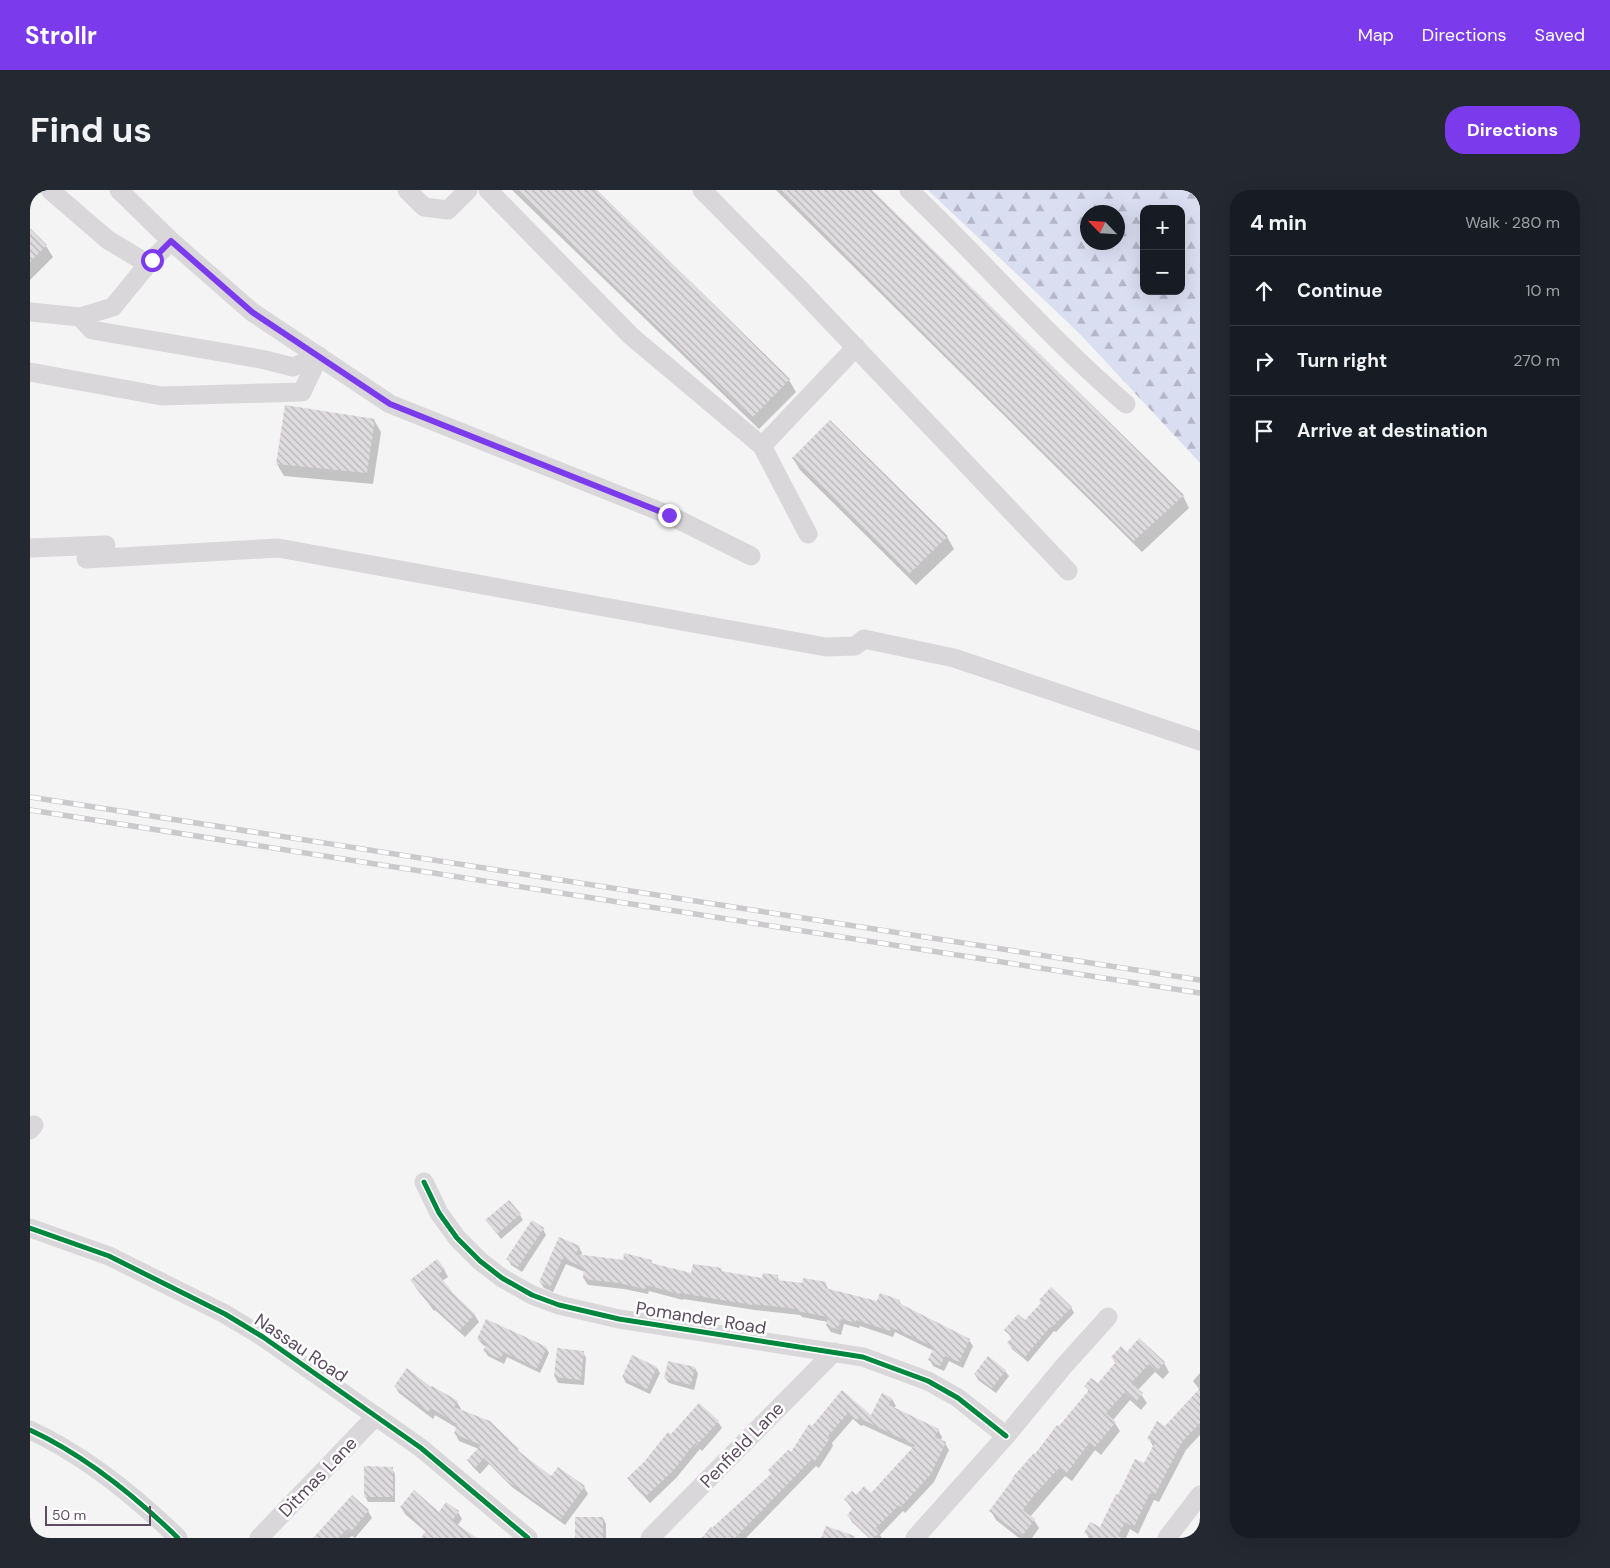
<!DOCTYPE html>
<meta charset="utf-8">
<style>
body{margin:0;font-family:"DM Sans",sans-serif;background:#242831;color:#f1f3f6}
.controls{position:absolute;right:15px;top:15px;display:grid;overflow:hidden;border-radius:10px;box-shadow:0 5px 20px #0002}
.controls button{width:45px;height:45px;display:grid;place-items:center;padding:0;border:0;border-bottom:1px solid #363941;background:#171b24;color:#f1f3f6;font:25px sans-serif}
.compass{position:absolute;left:1050px;top:15px;width:45px;height:45px;border-radius:50%;background:#171b24;box-shadow:0 5px 20px #0002;rotate:295deg}
.scale{position:absolute;left:15px;bottom:12px;width:106px;box-sizing:border-box;padding-left:5px;border:2px solid #5d4b60;border-top:0;font-size:14px;line-height:18px;white-space:nowrap;color:#5d4b60;-webkit-text-stroke:4px #fff;paint-order:stroke}
.stop{position:absolute;width:15px;height:15px;margin:-11px;border:4px solid #7c3aed;border-radius:50%;background:#fff}
.stop.end{background:#7c3aed;border-color:#fff;box-shadow:0 1px 5px #0008}
.list{margin:0;padding:0;list-style:none}
h2{display:flex;justify-content:space-between;align-items:center;height:65px;margin:0;padding:0 20px;font-size:21px}
h2 small{font-size:16px;font-weight:400;color:#9ea1a6}
.list li{display:grid;grid-template-columns:32px 1fr auto;gap:15px;align-items:center;box-sizing:border-box;height:70px;padding:0 20px;border-top:1px solid #363941}
.list b{display:block;font-size:19px;white-space:nowrap}
.list em{font-size:16px;font-style:normal;color:#9ea1a6}
.icon{flex:none;width:28px;height:28px;fill:none;stroke:currentColor;stroke-width:2;stroke-linecap:round;stroke-linejoin:round}
.map{position:relative;flex:none;width:1170px;height:1348px;overflow:hidden;border-radius:20px}
header{display:flex;align-items:center;gap:30px;box-sizing:border-box;height:70px;padding:0 25px;background:#7c3aed;color:#fff}
header strong{font-size:24px}
nav{display:flex;gap:28px;margin-inline-start:auto;font-size:18px}
.intro{display:flex;align-items:center;justify-content:space-between;box-sizing:border-box;height:120px;padding:0 30px}
h1{margin:0;font-size:35px}
.button{padding:12px 22px;border-radius:20px;background:#7c3aed;color:#fff;font-size:18px;font-weight:700}
main{display:flex;gap:30px;padding:0 30px}
aside{flex:1;background:#171b24;border-radius:20px;box-shadow:0 5px 20px #0002}
.map>svg:first-child{display:block}
.forest{fill:url(#forest-firs);fill-rule:evenodd}
.shadow{fill:#0003}
.building{fill:url(#building-back-hatch)}
.lines{fill:none;stroke-linecap:round;stroke-linejoin:round}
.minor{stroke:#dad7da;stroke-width:19}
.rail-casing{stroke:#cbc9cc;stroke-width:5.5}
.rail{stroke:#fff;stroke-width:4;stroke-dasharray:11;stroke-linecap:butt}
.cycleway-casing{stroke:#fff;stroke-width:8}
.cycleway{stroke:#00873e;stroke-width:5}
.route{stroke:#7c3aed;stroke-width:6}
.labels{text-anchor:middle;stroke-width:5;stroke-linejoin:round;paint-order:stroke}
.street-label{font-size:18px;fill:#5d4b60;stroke:#fff}
</style>
<header>
<strong>Strollr</strong>
<nav><a>Map</a><a>Directions</a><a>Saved</a></nav>
</header>
<div class="intro"><h1>Find us</h1><a class="button">Directions</a></div>
<main>
<div class="map">
<svg width="1170" height="1348" viewBox="0 0 1170 1348">
<defs>
<pattern id="forest-firs" width="22" height="20" patternUnits="userSpaceOnUse" patternTransform="scale(1.25)"><rect width="22" height="20" fill="#dadef1"/><path d="M5 1l3.5 6h-7zM16 11l3.5 6h-7z" fill="#b4b6c7"/></pattern>
<pattern id="building-back-hatch" width="6" height="6" patternUnits="userSpaceOnUse" patternTransform="scale(1.25)"><rect width="6" height="6" fill="#dfdcdf"/><path d="M-1 5l2 2M0 0l6 6M5-1l2 2" fill="none" stroke="#b8b4b8"/></pattern>
</defs>
<rect width="100%" height="100%" fill="#f4f4f4"/>
<path class="forest" d="M898,0H1170V273L1050,144ZM1114,19H1151V101H1114ZM1058,22H1088V52H1058Z"/>
<g class="shadow">
<path d="M482,0H566L759,190L766,202L729,239Z"/>
<path d="M746,0H841L1153,306L1159,318L1112,362Z"/>
<path d="M0,40L16,56L23,67L0,90Z"/>
<path d="M344,230L351,242L343,294L254,286L247,274Z"/>
<path d="M800,232L917,347L924,359L886,395L770,280L763,268Z"/>
<path d="M490,1025L493,1030L471,1049L457,1030Z"/>
<path d="M513,1039L516,1045L492,1082L481,1075L478,1069Z"/>
<path d="M530,1048L549,1057L552,1063L551,1066L594,1071H621L623,1075L662,1085L691,1080L693,1083L733,1090L747,1086L750,1092L773,1095L795,1093L799,1100L848,1112L869,1111L873,1117L939,1150L943,1156L933,1178L919,1171L914,1181L903,1176L900,1170L904,1161L865,1142L863,1147L830,1136L829,1138L814,1134L811,1145L801,1142L797,1136L798,1132L772,1127L770,1125L725,1120L653,1109V1110L619,1101L618,1104L594,1099L558,1095L554,1089L555,1082L536,1074L523,1102L514,1098L510,1092Z"/>
<path d="M414,1079L418,1087L412,1091L423,1105L444,1124L449,1132L435,1147L405,1120L404,1121L382,1091Z"/>
<path d="M1012,1114L1041,1117L1044,1123L1026,1142L1024,1141L998,1172L982,1159L979,1153L982,1149L976,1140L995,1131Z"/>
<path d="M448,1149L516,1158L519,1163L510,1183L477,1167L474,1174L458,1166L455,1161L456,1157L452,1154Z"/>
<path d="M528,1160L553,1162L556,1168L554,1195L528,1193L525,1187Z"/>
<path d="M1097,1164L1134,1173L1139,1182L1133,1189L1125,1182L1108,1200L1117,1213L1111,1220L1100,1210L1083,1230L1090,1241L1071,1265L1065,1260L1042,1291L1035,1286L1000,1327L1004,1330L1009,1338L1002,1348H989L966,1330L961,1321L1059,1202L1056,1196L1068,1195L1086,1174L1082,1167Z"/>
<path d="M958,1167L975,1181L979,1186L966,1203L948,1190L945,1184Z"/>
<path d="M627,1178L630,1183L620,1204L596,1193L593,1187Z"/>
<path d="M665,1178L668,1184L664,1200L639,1193L635,1188Z"/>
<path d="M1170,1183V1245L1156,1260L1129,1312L1124,1310L1108,1344L1100,1339L1096,1348H1059L1056,1343L1071,1339L1089,1307L1115,1275L1123,1256L1119,1249L1135,1237L1170,1200L1163,1191Z"/>
<path d="M365,1196L402,1199L427,1212L431,1219L430,1221L459,1232L488,1260L491,1264L521,1288L554,1297L558,1304L535,1335L482,1297L459,1274L450,1284L443,1277L438,1270L449,1259L429,1251L425,1243L427,1238L405,1225L403,1229L369,1203Z"/>
<path d="M812,1202L841,1227L862,1209L866,1216L864,1218L908,1240L912,1247L911,1250L915,1253L919,1260L904,1292L875,1323L873,1321L850,1345L852,1348H839L822,1332L818,1325L823,1320L815,1309L841,1304L883,1258L833,1235L831,1236L823,1229L802,1253L803,1256L789,1278L786,1276L716,1348H672L681,1337L683,1339L711,1315L761,1264Z"/>
<path d="M688,1232L692,1238L672,1261L670,1259L646,1288L620,1313L603,1295L599,1288L641,1246Z"/>
<path d="M362,1278L365,1284V1312H338L335,1306Z"/>
<path d="M371,1317L409,1324L428,1322L432,1329L427,1336L443,1348H393L396,1342L375,1324Z"/>
<path d="M338,1321L342,1328L325,1348L322,1346L319,1348H285Z"/>
<path d="M573,1328L576,1334V1348H546Z"/>
</g>
<g class="building">
<path d="M486,0H567L760,189L722,228Z"/>
<path d="M749,0H842L1154,305L1104,351Z"/>
<path d="M0,38L17,55L0,72Z"/>
<path d="M255,215L345,229L337,283L246,274Z"/>
<path d="M800,230L918,346L879,384L762,268Z"/>
<path d="M479,1010L491,1024L467,1044L455,1030Z"/>
<path d="M502,1030L514,1038L488,1077L476,1069Z"/>
<path d="M529,1047L550,1056L546,1064L593,1070L594,1063L622,1070L621,1073L661,1083L663,1074L692,1078L691,1081L732,1088L733,1083L748,1085L747,1090L772,1093L773,1088L796,1092L795,1098L847,1111L850,1103L870,1110L869,1113L940,1149L929,1172L915,1166L910,1176L898,1170L904,1157L861,1137L860,1141L826,1130V1133L811,1129L808,1139L796,1136L798,1127L767,1121V1119L722,1114V1115L650,1103L649,1104L616,1095L615,1099L589,1093L553,1089L554,1078L533,1068L520,1097L509,1092Z"/>
<path d="M407,1069L415,1079L408,1084L424,1104L445,1124L430,1140L400,1113L399,1115L380,1090Z"/>
<path d="M1021,1097L1042,1117L1022,1137L1021,1136L994,1168L977,1153L982,1147L974,1140L988,1124L995,1130L1011,1113L1009,1110Z"/>
<path d="M456,1129L517,1157L507,1178L474,1162L470,1169L453,1161L457,1153L447,1149Z"/>
<path d="M1109,1148L1135,1172L1127,1181L1119,1174L1101,1193L1113,1203L1106,1212L1095,1202L1076,1223L1086,1232L1065,1257L1060,1252L1037,1283L1030,1277L1005,1304L993,1320L1005,1329L992,1346L959,1321L983,1289L982,1288L1004,1263L1005,1264L1027,1235L1029,1236L1059,1200L1054,1196L1061,1188L1068,1193L1086,1172L1081,1167L1091,1156L1097,1162Z"/>
<path d="M527,1158L554,1161L551,1190L524,1187Z"/>
<path d="M602,1165L627,1177L617,1199L592,1187Z"/>
<path d="M958,1166L976,1180L962,1198L944,1184Z"/>
<path d="M638,1171L665,1177L661,1195L634,1188Z"/>
<path d="M377,1178L401,1197L402,1196L428,1211L424,1217L460,1231L489,1259L487,1260L521,1286L528,1277L555,1296L531,1329L476,1290L454,1268L445,1278L437,1270L451,1255L424,1244L427,1234L401,1218L398,1222L364,1196Z"/>
<path d="M1170,1198V1233L1152,1252L1125,1305L1120,1303L1104,1337L1095,1332L1088,1346L1092,1348H1064L1054,1343L1060,1332L1070,1337L1086,1304L1088,1305L1105,1269L1114,1273L1125,1253L1117,1249L1127,1231L1135,1236Z"/>
<path d="M812,1200L841,1225L852,1203L862,1208L859,1215L909,1239L905,1247L916,1252L901,1284L871,1317L869,1315L846,1338L850,1342L844,1348H840L817,1325L823,1318L814,1309L822,1301L826,1305L834,1296L841,1303L885,1255L829,1228L827,1230L818,1223L798,1246L800,1248L785,1271L782,1269L705,1348H671L741,1284L738,1280L758,1260L761,1262L779,1234L782,1236Z"/>
<path d="M669,1213L689,1231L667,1255L665,1253L643,1281L615,1307L597,1288L614,1272L638,1242L641,1244Z"/>
<path d="M334,1276L363,1277V1307H334Z"/>
<path d="M384,1300L409,1322L416,1312L429,1321L422,1331L447,1348H391L396,1340L370,1317Z"/>
<path d="M322,1305L339,1320L321,1342L317,1339L308,1348H283Z"/>
<rect x="545" y="1327" width="28" height="21"/>
<path d="M796,1336L825,1346V1348H791Z"/>
</g>
<g class="lines">
<g class="minor">
<path d="M20,0L78,50L118,74"/>
<path d="M89,0L141,51L222,122L360,214L639,325L721,366"/>
<path d="M377,0L394,17L418,20L438,0"/>
<path d="M458,0L601,146L732,256L778,344"/>
<path d="M672,0L769,98L1038,381"/>
<path d="M879,0C953,70 1019,148 1096,214"/>
<path d="M0,122L50,127L62,140L231,169L263,177L289,166"/>
<path d="M50,127L83,117L118,74L141,51"/>
<path d="M0,182L132,206L272,202L289,166"/>
<path d="M732,256L826,157"/>
<path d="M0,358L76,355"/>
<path d="M56,369L248,358L796,457L825,456L834,449L924,468L1170,551"/>
<path d="M0,940L4,935"/>
<path d="M394,992L409,1023L427,1048L450,1071L472,1088L502,1105L529,1115L589,1129L833,1167L898,1191L928,1208L976,1246"/>
<path d="M0,1038L79,1066L195,1124L233,1147L391,1258L498,1348"/>
<path d="M0,1240C54,1265 106,1307 148,1348"/>
<path d="M229,1348L346,1226"/>
<path d="M620,1348L804,1162"/>
<path d="M885,1348L976,1246L1033,1177L1078,1127"/>
<path d="M1137,1348L1170,1305"/>
</g>
<g class="rail-casing">
<g id="rail">
<path d="M0,607L1170,790"/>
<path d="M0,620L1170,803"/>
</g>
</g>
<use href="#rail" class="rail"/>
<g class="cycleway-casing">
<g id="cycleway">
<path d="M394,992L409,1023L427,1048L450,1071L472,1088L502,1105L529,1115L589,1129L833,1167L898,1191L928,1208L976,1246"/>
<path d="M0,1038L79,1066L195,1124L233,1147L391,1258L498,1348"/>
<path d="M0,1240C54,1265 106,1307 148,1348"/>
</g>
</g>
<use href="#cycleway" class="cycleway"/>
</g>
<g class="lines">
<path class="route" d="M122,70L141,51L222,122L360,214L639,325"/>
</g>
<g class="labels">
<g class="street-label">
<text transform="translate(671 1128) rotate(9)" y="6">Pomander Road</text>
<text transform="translate(271 1158) rotate(34)" y="6">Nassau Road</text>
<text transform="translate(712 1255) rotate(-46)" y="6">Penfield Lane</text>
<text transform="translate(288 1287) rotate(-46)" y="6">Ditmas Lane</text>
</g>
</g>
</svg>
<div class="controls">
<button>+</button>
<button>−</button>
</div>
<svg class="compass" viewBox="-18 -18 36 36"><path d="M0-13l5 13h-10z" fill="#e53935"/><path d="M0 13l5-13h-10z" fill="#9ea1a6"/></svg>
<div class="scale">50 m</div>
<div class="stop" style="left:122px;top:70px"></div>
<div class="stop end" style="left:639px;top:325px"></div>
</div>
<aside>
<h2>4 min<small>Walk · 280 m</small></h2>
<ul class="list">
<li><svg class="icon" aria-label="ahead" viewBox="0 0 24 24"><path d="M12 20V5M6 11l6-6 6 6"/></svg><div><b>Continue</b></div><em>10 m</em></li>
<li><svg class="icon" aria-label="right" viewBox="0 0 24 24"><path d="M7 20v-9h11M14 6l5 5-5 5"/></svg><div><b>Turn right</b></div><em>270 m</em></li>
<li><svg class="icon" aria-label="arrive" viewBox="0 0 24 24"><path d="M6 21V4h12l-3 4 3 4H6"/></svg><div><b>Arrive at destination</b></div></li>
</ul>
</aside>
</main>
